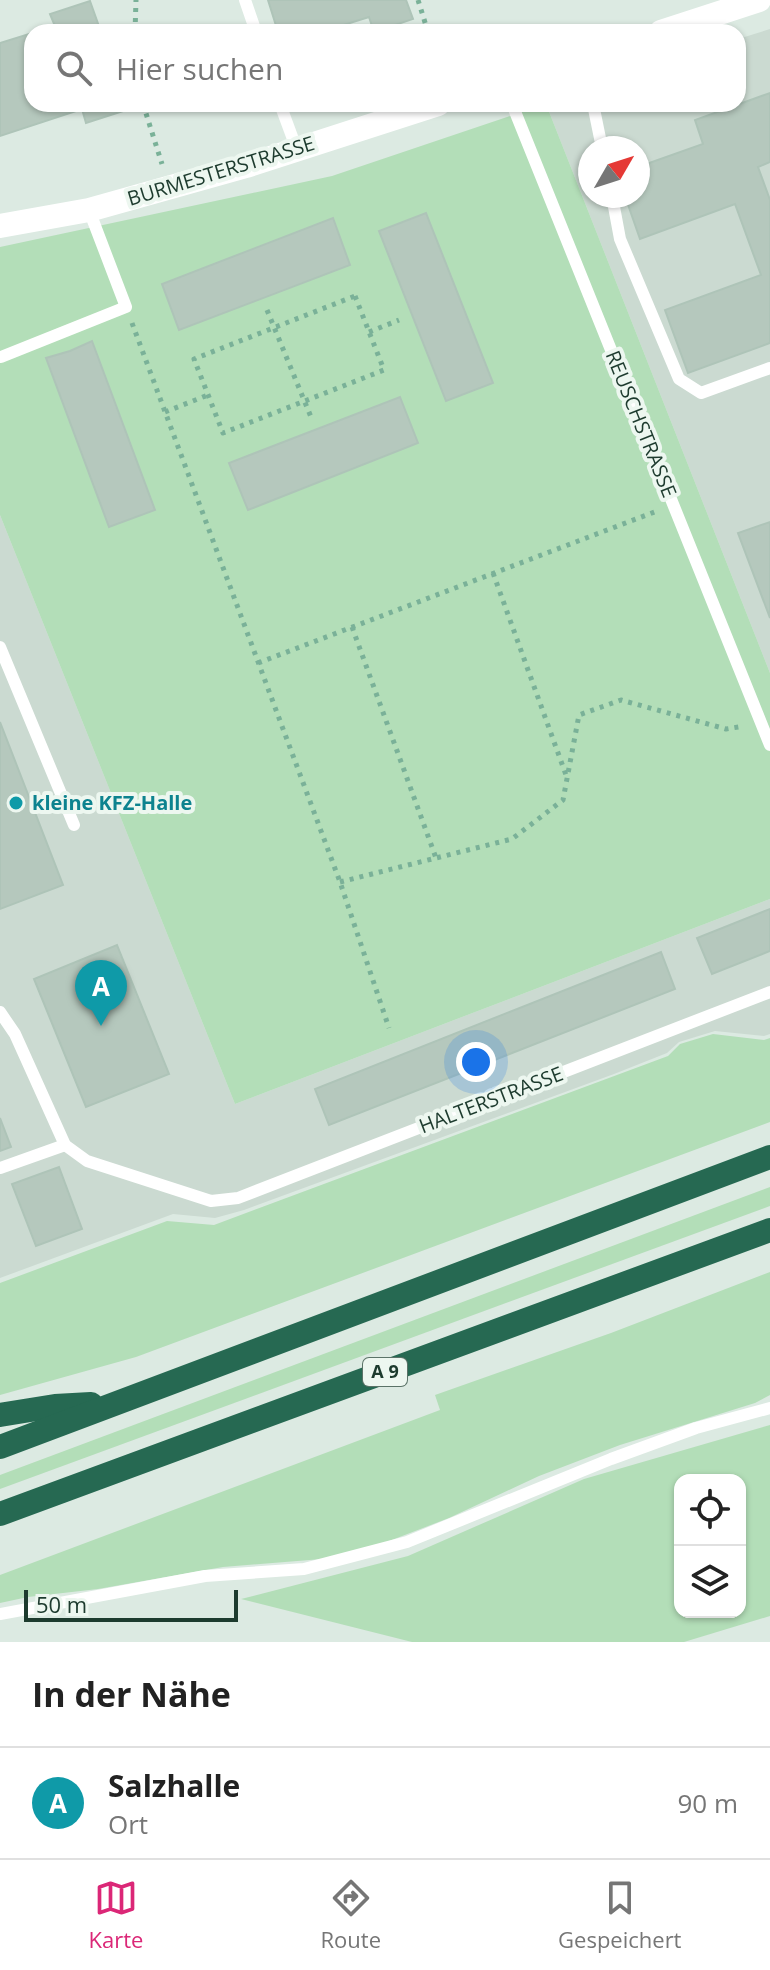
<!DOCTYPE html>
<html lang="de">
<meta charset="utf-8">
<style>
body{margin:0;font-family:"Open Sans",sans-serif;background:#f2f2f2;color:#222}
.controls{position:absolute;right:24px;bottom:24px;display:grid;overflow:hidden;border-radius:16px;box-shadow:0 2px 6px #0004}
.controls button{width:72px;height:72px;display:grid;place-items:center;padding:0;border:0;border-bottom:2px solid #e0e0e0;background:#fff;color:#222;font:40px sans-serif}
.compass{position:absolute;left:578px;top:136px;width:72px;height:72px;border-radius:50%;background:#fff;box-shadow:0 2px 6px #0004;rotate:51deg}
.scale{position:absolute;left:24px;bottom:20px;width:214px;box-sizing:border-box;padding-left:8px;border:4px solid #1d3b2e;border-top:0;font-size:22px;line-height:28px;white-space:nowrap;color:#1d3b2e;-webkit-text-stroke:6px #edf7f0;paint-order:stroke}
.you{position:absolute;left:476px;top:1062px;width:28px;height:28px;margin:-20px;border:6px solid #fff;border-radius:50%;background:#1a73e8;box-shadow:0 0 0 12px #1a73e833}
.badge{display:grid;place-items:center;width:52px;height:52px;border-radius:50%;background:#db2777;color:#fff;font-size:26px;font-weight:700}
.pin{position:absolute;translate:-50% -66px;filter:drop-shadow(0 2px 4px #0008)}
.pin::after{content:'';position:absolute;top:42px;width:28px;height:24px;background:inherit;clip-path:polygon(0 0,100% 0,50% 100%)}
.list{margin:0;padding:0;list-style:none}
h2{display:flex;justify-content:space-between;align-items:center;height:104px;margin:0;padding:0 32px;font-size:34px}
h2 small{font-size:26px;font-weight:400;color:#767676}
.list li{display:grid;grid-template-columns:52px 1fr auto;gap:24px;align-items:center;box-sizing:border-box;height:112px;padding:0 32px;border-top:2px solid #e0e0e0}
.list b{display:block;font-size:30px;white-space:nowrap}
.list p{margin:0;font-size:26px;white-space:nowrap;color:#767676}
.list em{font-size:26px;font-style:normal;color:#767676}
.icon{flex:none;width:44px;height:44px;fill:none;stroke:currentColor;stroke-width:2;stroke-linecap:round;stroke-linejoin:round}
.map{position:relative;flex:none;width:770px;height:1642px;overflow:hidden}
.search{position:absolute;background:#fff;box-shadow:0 2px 6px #0004;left:24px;right:24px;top:24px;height:88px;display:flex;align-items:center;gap:20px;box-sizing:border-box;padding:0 28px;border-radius:24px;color:#767676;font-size:30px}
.sheet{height:216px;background:#fff}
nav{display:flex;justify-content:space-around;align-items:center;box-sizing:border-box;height:112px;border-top:2px solid #e0e0e0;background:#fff;font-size:22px;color:#767676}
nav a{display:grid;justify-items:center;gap:4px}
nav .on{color:#db2777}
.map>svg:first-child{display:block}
.built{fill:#cbdad1;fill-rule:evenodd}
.green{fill:#b3deb8;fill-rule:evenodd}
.building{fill:#b5c8bd;stroke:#aec4b8;stroke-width:2}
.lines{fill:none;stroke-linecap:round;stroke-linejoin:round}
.path{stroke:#7ab198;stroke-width:5;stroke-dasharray:4 6;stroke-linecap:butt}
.service{stroke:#fff;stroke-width:12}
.minor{stroke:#fff;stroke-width:24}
.motorway{stroke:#266952;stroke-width:24}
.culture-dot{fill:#0f9aa8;stroke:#edf7f0;stroke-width:3}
.labels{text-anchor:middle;stroke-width:8;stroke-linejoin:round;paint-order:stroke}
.shield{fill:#edf7f0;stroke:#5b7368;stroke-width:2}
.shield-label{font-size:18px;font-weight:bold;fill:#1d3b2e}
.street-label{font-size:20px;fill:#1d3b2e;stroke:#edf7f0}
.culture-label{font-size:20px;font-weight:bold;fill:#0d838f;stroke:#edf7f0;text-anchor:start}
</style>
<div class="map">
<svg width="770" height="1642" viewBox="0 0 770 1642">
<rect width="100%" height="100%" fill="#dceae2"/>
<g class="built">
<path d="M770,29V673L546,104H738V39ZM590,148H638V196H590Z"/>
<path d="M0,515L235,1104L770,899V1034L764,1036L715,1031L679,1042L667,1053L614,1074L244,1210L215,1218L173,1214L0,1278Z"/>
</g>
<g class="green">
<path d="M546,104L770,673V899L235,1104L0,515V247L332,176Z"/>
<path d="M713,1034L764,1040L770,1038V1122L136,1357L0,1395V1283L167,1221L214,1225L668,1056L680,1044Z"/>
<path d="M770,1187V1206L0,1489V1475Z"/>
<path d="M770,1272V1395L755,1403L620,1445L539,1476L449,1518L384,1543L322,1559L223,1567L98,1589L28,1597L0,1603V1575L440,1410L435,1395L611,1333Z"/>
<path d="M770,1425V1616L684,1642H412L241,1599L408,1556L584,1479ZM680,1480H740V1612H680Z"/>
</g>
<g class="building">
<path d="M268,0H406L413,19L374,32L369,17L321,32H278Z"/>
<path d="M90,1L101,32H35L55,26L50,14Z"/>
<path d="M32,33V104H124L126,110L86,123L82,109L0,136V43Z"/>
<path d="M770,93V162L758,167L770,200V343L688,373L665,310L761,275L735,204L640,239L625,196H638V167L703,144L695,120Z"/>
<path d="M426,213L493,383L446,401L379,231Z"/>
<path d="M333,218L350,265L179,330L162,284Z"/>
<path d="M92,341L155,510L109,527L46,358L70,351Z"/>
<path d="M400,397L418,443L248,510L229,463Z"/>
<path d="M770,522V618L738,533Z"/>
<path d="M0,722L63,885L0,909Z"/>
<path d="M770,909V951L712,974L697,938Z"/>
<path d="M117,945L169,1074L86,1107L34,979Z"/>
<path d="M661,952L675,989L329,1125L315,1089Z"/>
<path d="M0,1118L11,1147L0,1151Z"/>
<path d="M59,1167L82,1229L36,1246L12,1184Z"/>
</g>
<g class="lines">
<g class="path">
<path d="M418,0L428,32"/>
<path d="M135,32L136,0"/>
<path d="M143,104L162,164"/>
<path d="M355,296L384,370L223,433L194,359Z"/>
<path d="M267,310L311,417"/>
<path d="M132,323L340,882L389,1028"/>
<path d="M369,332L399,320"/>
<path d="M165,412L208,395"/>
<path d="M493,573L566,775"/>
<path d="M352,627L436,858"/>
<path d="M258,663L657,511"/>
<path d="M340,882L512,839L563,800L579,715L621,700L726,729L744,726"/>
</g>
<g class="service">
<path d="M245,0L256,32"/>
<path d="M280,104L297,150"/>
<path d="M512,104L770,745"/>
<path d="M593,104L602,148"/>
<path d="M612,196L620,239L679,379L701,393L770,368"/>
<path d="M1,357L126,307L89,210"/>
<path d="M0,647L74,825"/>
<path d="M0,1012L15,1034L65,1145L87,1161L211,1201L238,1198L770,992"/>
<path d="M0,1168L65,1145"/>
<path d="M0,1614L205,1576L304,1569L407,1542L611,1459L696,1428L770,1408"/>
</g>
<g class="minor">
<path d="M661,32L759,0"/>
<path d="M0,226L89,210L246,166L438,104"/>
</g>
<g class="motorway">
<path d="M0,1415L55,1406L91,1404"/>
<path d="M0,1447L770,1157"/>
<path d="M0,1514L770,1230"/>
</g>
</g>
<circle class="culture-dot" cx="16" cy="803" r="8"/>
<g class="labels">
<rect class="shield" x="363" y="1358" width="44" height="28" rx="6"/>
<g class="shield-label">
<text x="385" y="1378">A 9</text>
</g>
<g class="street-label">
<text transform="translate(221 171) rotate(-17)" y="7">BURMESTERSTRASSE</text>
<text transform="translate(641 424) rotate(68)" y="7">REUSCHSTRASSE</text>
<text transform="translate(491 1100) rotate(-21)" y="7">HALTERSTRASSE</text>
</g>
<g class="culture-label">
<text x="32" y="810">kleine KFZ-Halle</text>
</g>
</g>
</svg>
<div class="controls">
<button><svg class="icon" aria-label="locate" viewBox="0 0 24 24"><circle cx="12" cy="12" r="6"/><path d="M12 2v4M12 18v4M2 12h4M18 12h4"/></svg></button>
<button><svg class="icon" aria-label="layers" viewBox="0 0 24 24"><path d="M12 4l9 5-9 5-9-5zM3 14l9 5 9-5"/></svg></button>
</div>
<svg class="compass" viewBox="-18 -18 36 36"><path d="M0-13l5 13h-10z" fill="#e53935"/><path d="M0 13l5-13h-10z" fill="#767676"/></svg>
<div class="scale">50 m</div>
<div class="you"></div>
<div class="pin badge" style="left:101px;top:1026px;background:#0f9aa8">A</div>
<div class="search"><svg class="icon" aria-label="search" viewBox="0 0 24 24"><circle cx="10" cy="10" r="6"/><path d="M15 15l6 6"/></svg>Hier suchen</div>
</div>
<section class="sheet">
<h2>In der Nähe<small></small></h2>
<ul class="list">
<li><span class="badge" style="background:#0f9aa8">A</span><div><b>Salzhalle</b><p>Ort</p></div><em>90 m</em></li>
</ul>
</section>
<nav>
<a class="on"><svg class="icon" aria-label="map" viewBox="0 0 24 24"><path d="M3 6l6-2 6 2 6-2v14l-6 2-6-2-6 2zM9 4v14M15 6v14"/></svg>Karte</a>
<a><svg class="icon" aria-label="directions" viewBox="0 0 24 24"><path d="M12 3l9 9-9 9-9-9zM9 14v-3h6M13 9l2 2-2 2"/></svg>Route</a>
<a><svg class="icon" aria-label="saved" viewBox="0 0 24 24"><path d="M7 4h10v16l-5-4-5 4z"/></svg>Gespeichert</a>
</nav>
